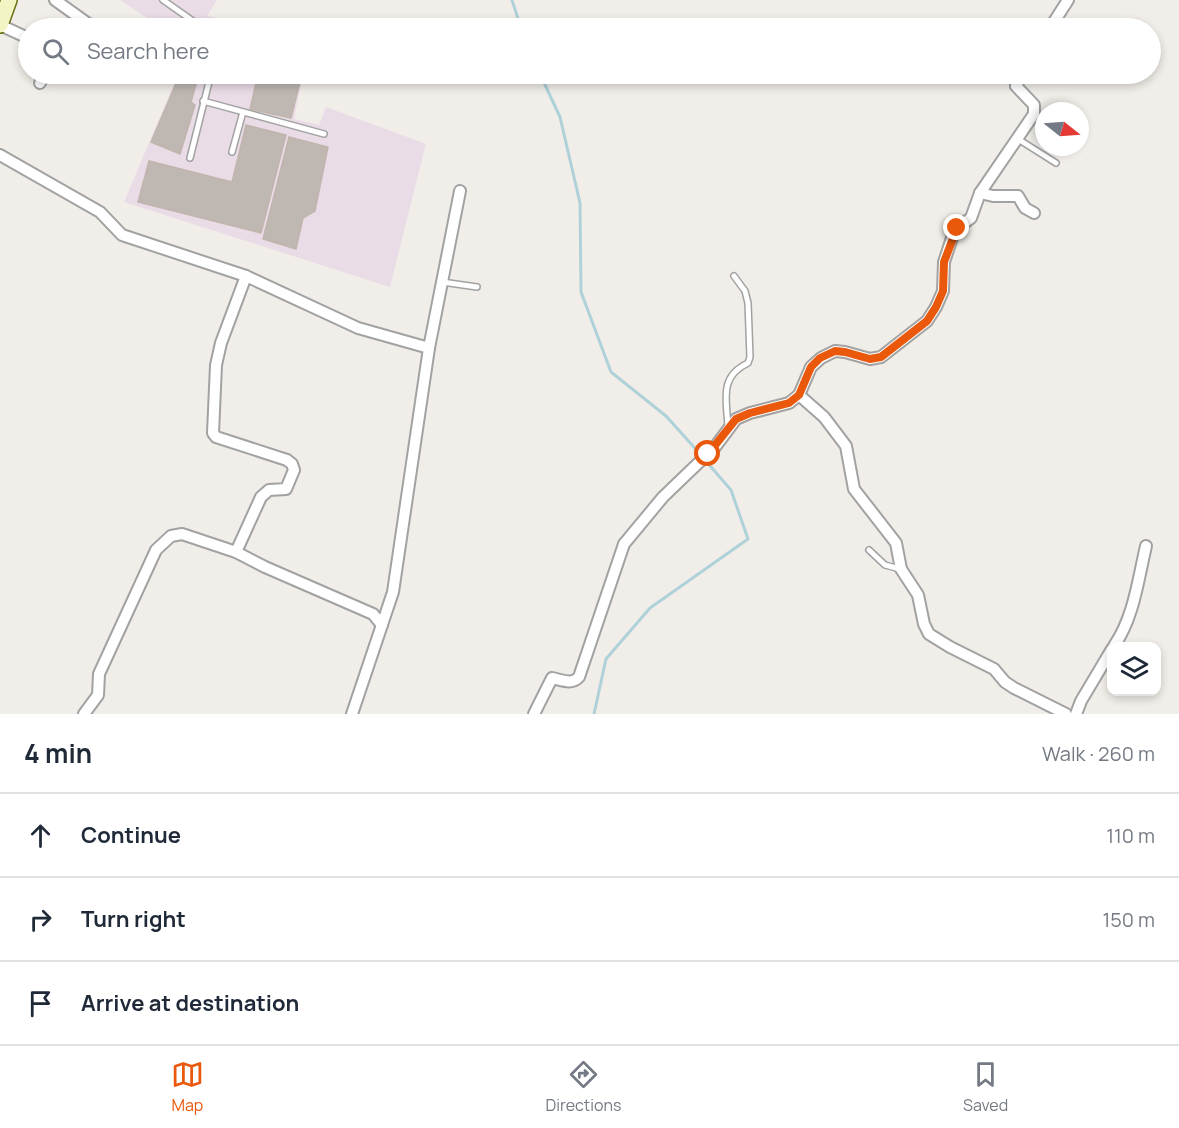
<!DOCTYPE html>
<meta charset="utf-8">
<style>
body{margin:0;font-family:Manrope,sans-serif;background:#f2f2f3;color:#1f2937}
.controls{position:absolute;right:18px;bottom:18px;display:grid;overflow:hidden;border-radius:12px;box-shadow:0 3px 9px #0003}
.controls button{width:54px;height:54px;display:grid;place-items:center;padding:0;border:0;border-bottom:2px solid #e0e1e3;background:#fff;color:#1f2937;font:30px sans-serif}
.compass{position:absolute;left:1035px;top:102px;width:54px;height:54px;border-radius:50%;background:#fff;box-shadow:0 3px 9px #0003;rotate:107deg}
.stop{position:absolute;width:18px;height:18px;margin:-14px;border:4px solid #ea580c;border-radius:50%;background:#fff}
.stop.end{background:#ea580c;border-color:#fff;box-shadow:0 2px 6px #0008}
.list{margin:0;padding:0;list-style:none}
h2{display:flex;justify-content:space-between;align-items:center;height:78px;margin:0;padding:0 24px;font-size:26px}
h2 small{font-size:20px;font-weight:400;color:#747a83}
.list li{display:grid;grid-template-columns:39px 1fr auto;gap:18px;align-items:center;box-sizing:border-box;height:84px;padding:0 24px;border-top:2px solid #e0e1e3}
.list b{display:block;font-size:22px;white-space:nowrap}
.list em{font-size:20px;font-style:normal;color:#747a83}
.icon{flex:none;width:33px;height:33px;fill:none;stroke:currentColor;stroke-width:2;stroke-linecap:round;stroke-linejoin:round}
.map{position:relative;flex:none;width:1179px;height:714px;overflow:hidden}
.search{position:absolute;background:#fff;box-shadow:0 3px 9px #0003;left:18px;right:18px;top:18px;height:66px;display:flex;align-items:center;gap:15px;box-sizing:border-box;padding:0 21px;border-radius:33px;color:#747a83;font-size:22px}
.sheet{height:330px;background:#fff}
nav{display:flex;justify-content:space-around;align-items:center;box-sizing:border-box;height:84px;border-top:2px solid #e0e1e3;background:#fff;font-size:16px;color:#747a83}
nav a{display:grid;justify-items:center;gap:3px}
nav .on{color:#ea580c}
.map>svg:first-child{display:block}
.industrial{fill:#e9dce7}
.lines{fill:none;stroke-linecap:round;stroke-linejoin:round}
.stream{stroke:#afd1d9;stroke-width:3}
.building{fill:#beb7b2;stroke:#c1b5ad;stroke-width:1.5}
.lane-casing{stroke:#a2a2a2;stroke-width:8}
.street-casing{stroke:#a2a2a2;stroke-width:14}
.secondary-casing{stroke:#687011;stroke-width:18}
.lane{stroke:#fff;stroke-width:5}
.street{stroke:#fff;stroke-width:10}
.secondary{stroke:#f3f4c4;stroke-width:15}
.route{stroke:#ea580c;stroke-width:8}
</style>
<div class="map">
<svg width="1179" height="714" viewBox="0 0 1179 714">
<rect width="100%" height="100%" fill="#f1eee9"/>
<g class="industrial">
<path d="M120,0H217L207,16L271,28H162Z"/>
<path d="M178,74H303L294,119L319,125L326,107L426,144L390,287L124,202Z"/>
</g>
<g class="lines">
<g class="stream">
<path d="M512,0L521,28"/>
<path d="M540,74L560,117L580,203L581,292L611,372L666,416L701,455"/>
<path d="M594,714L606,659L650,608L748,539L731,490L705,460"/>
</g>
</g>
<g class="building">
<path d="M180,74H199L191,102L195,105L180,154L151,142Z"/>
<path d="M258,74H302L291,118L250,109Z"/>
<path d="M246,125L286,135L261,233L138,202L149,161L232,182Z"/>
<path d="M289,137L328,147L315,211L303,218L296,249L263,239Z"/>
</g>
<g class="lines">
<g class="lane-casing">
<g id="lane">
<path d="M163,0L203,28"/>
<path d="M203,101L324,134"/>
<path d="M1018,139L1056,163"/>
<path d="M232,152L243,112"/>
<path d="M190,158L211,74"/>
<path d="M442,282L477,287"/>
<path d="M728,428C727,401 718,377 748,363L750,357L748,303L745,291L734,276"/>
<path d="M869,550L885,565L900,569"/>
</g>
</g>
<g class="street-casing">
<g id="street">
<path d="M55,0L94,28"/>
<path d="M0,25L28,38"/>
<path d="M1050,28L1068,0"/>
<path d="M40,83L44,74"/>
<path d="M0,155L100,212L122,235L246,276L358,328L429,348"/>
<path d="M980,193L993,196H1018L1025,208L1034,213"/>
<path d="M799,395L824,417L846,446L854,489L896,543L901,569L918,595L924,624L929,634L950,647L994,669L1005,682L1014,688L1066,714"/>
<path d="M236,552L261,497L269,490L286,489L294,470L292,464L287,460L216,437L213,433L216,365L221,343L246,276"/>
<path d="M1114,646C1134,617 1138,580 1146,546"/>
<path d="M84,714L98,695L99,674L156,550L171,536L182,534L236,552L265,567L373,614L382,625"/>
<path d="M352,714L393,592L429,348L460,191"/>
<path d="M534,714L552,678C562,680 572,685 579,677L624,544L663,497L715,447L736,419L750,413L789,403L799,395L811,367L821,358L835,351L845,352L870,359L881,357L927,321L936,307L943,291L944,262L954,232L957,228L971,218L980,193L1034,114V105L1016,86L1022,74"/>
<path d="M1076,714L1081,701L1112,649"/>
</g>
</g>
<g class="secondary-casing">
<path id="secondary" d="M0,25L9,0"/>
</g>
<use href="#lane" class="lane"/>
<use href="#street" class="street"/>
<use href="#secondary" class="secondary"/>
</g>
<g class="lines">
<path class="route" d="M708,454L736,419L750,413L789,403L799,395L811,367L820,358L835,351L845,352L870,359L881,357L927,321L936,307L943,291L944,262L957,228"/>
</g>
</svg>
<div class="controls">
<button><svg class="icon" aria-label="layers" viewBox="0 0 24 24"><path d="M12 4l9 5-9 5-9-5zM3 14l9 5 9-5"/></svg></button>
</div>
<svg class="compass" viewBox="-18 -18 36 36"><path d="M0-13l5 13h-10z" fill="#e53935"/><path d="M0 13l5-13h-10z" fill="#747a83"/></svg>
<div class="stop" style="left:708px;top:454px"></div>
<div class="stop end" style="left:957px;top:228px"></div>
<div class="search"><svg class="icon" aria-label="search" viewBox="0 0 24 24"><circle cx="10" cy="10" r="6"/><path d="M15 15l6 6"/></svg>Search here</div>
</div>
<section class="sheet">
<h2>4 min<small>Walk · 260 m</small></h2>
<ul class="list">
<li><svg class="icon" aria-label="ahead" viewBox="0 0 24 24"><path d="M12 20V5M6 11l6-6 6 6"/></svg><div><b>Continue</b></div><em>110 m</em></li>
<li><svg class="icon" aria-label="right" viewBox="0 0 24 24"><path d="M7 20v-9h11M14 6l5 5-5 5"/></svg><div><b>Turn right</b></div><em>150 m</em></li>
<li><svg class="icon" aria-label="arrive" viewBox="0 0 24 24"><path d="M6 21V4h12l-3 4 3 4H6"/></svg><div><b>Arrive at destination</b></div></li>
</ul>
</section>
<nav>
<a class="on"><svg class="icon" aria-label="map" viewBox="0 0 24 24"><path d="M3 6l6-2 6 2 6-2v14l-6 2-6-2-6 2zM9 4v14M15 6v14"/></svg>Map</a>
<a><svg class="icon" aria-label="directions" viewBox="0 0 24 24"><path d="M12 3l9 9-9 9-9-9zM9 14v-3h6M13 9l2 2-2 2"/></svg>Directions</a>
<a><svg class="icon" aria-label="saved" viewBox="0 0 24 24"><path d="M7 4h10v16l-5-4-5 4z"/></svg>Saved</a>
</nav>
